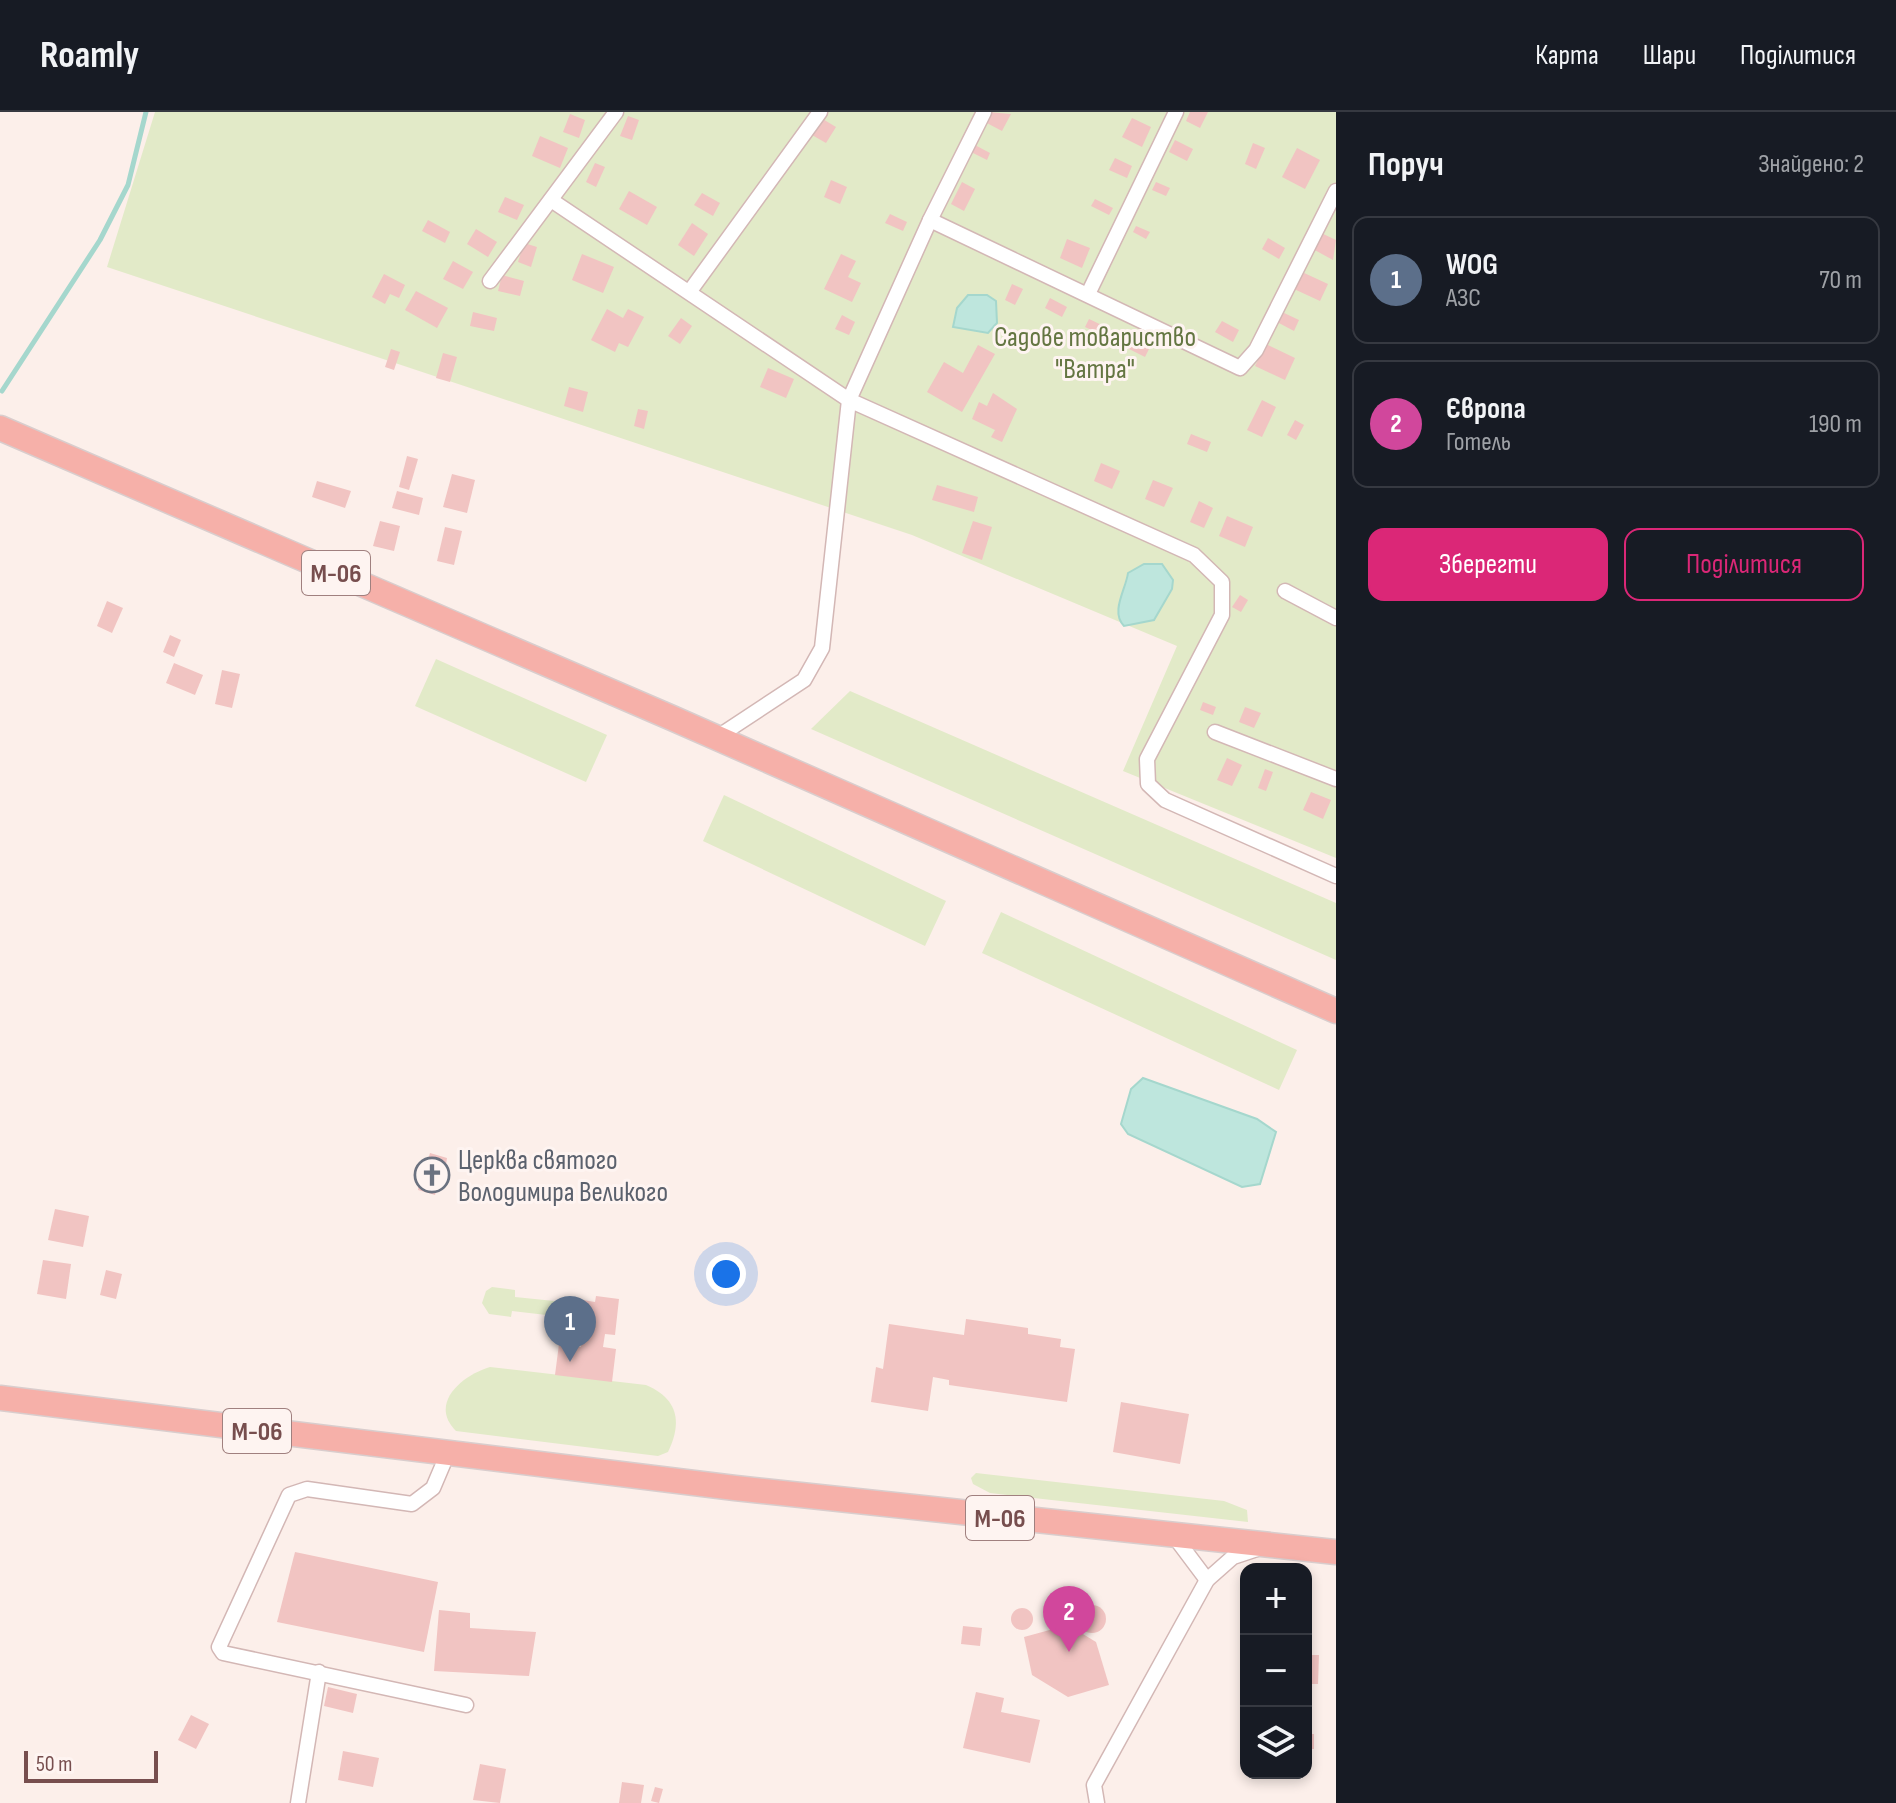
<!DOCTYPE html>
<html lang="uk">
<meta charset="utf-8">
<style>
body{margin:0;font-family:"Sofia Sans Condensed",sans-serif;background:#20242c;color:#f1f3f6}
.controls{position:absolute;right:24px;bottom:24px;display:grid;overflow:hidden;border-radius:16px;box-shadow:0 4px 12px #0003}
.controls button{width:72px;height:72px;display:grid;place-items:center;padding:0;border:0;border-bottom:2px solid #363941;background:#171b24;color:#f1f3f6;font:40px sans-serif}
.scale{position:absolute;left:24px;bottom:20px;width:134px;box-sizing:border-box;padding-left:8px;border:4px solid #774e4e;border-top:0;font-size:22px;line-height:28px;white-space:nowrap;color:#774e4e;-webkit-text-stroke:6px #fef4f1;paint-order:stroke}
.you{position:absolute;left:726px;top:1162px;width:28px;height:28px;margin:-20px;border:6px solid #fff;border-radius:50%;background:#1a73e8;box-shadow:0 0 0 12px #1a73e833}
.badge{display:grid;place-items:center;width:52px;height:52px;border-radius:50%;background:#db2777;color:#fff;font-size:26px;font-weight:700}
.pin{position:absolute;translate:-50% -66px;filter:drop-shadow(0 2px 4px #0008)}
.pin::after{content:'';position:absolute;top:42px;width:28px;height:24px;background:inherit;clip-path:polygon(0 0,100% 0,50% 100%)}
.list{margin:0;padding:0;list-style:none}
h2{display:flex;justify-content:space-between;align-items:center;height:104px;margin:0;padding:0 32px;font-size:34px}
h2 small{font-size:26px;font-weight:400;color:#9ea1a6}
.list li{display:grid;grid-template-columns:52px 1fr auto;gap:24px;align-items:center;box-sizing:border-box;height:128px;margin:0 16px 16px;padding:0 16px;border:2px solid #363941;border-radius:16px}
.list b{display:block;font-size:30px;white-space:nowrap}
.list p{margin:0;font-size:26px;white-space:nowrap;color:#9ea1a6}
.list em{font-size:26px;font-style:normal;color:#9ea1a6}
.actions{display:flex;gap:16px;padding:24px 32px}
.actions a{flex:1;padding:18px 0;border:2px solid #db2777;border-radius:16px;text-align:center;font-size:28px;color:#db2777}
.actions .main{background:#db2777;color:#fff}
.icon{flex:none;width:44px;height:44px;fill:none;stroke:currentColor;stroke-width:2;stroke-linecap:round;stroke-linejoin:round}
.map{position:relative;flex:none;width:1336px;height:1691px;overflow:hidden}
header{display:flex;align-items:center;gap:48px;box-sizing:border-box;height:112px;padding:0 40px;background:#171b24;border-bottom:2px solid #363941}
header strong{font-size:38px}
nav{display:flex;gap:44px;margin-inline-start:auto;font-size:28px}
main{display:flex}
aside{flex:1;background:#171b24}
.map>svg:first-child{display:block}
.green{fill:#e2eac8}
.water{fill:#bee6dd;stroke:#a5d7cd;stroke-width:2}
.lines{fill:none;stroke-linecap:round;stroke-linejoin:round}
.stream{stroke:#a5d7cd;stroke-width:5}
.building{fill:#f1c4c2}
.minor-casing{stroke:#d3b7b5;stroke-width:17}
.trunk-casing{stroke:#d9cdcd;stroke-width:27}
.minor{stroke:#fff;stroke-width:14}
.trunk{stroke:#f6b0a9;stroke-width:24}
.labels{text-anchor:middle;stroke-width:6;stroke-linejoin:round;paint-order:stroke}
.shield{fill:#fef4f1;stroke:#a0807f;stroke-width:2}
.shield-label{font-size:26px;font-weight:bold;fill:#774e4e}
.park-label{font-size:28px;fill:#647642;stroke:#fef4f1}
.worship-label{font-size:28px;fill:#5b616d;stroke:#fef4f1;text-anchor:start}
</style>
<header>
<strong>Roamly</strong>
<nav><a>Карта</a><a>Шари</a><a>Поділитися</a></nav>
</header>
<main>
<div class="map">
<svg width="1336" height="1691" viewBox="0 0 1336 1691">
<rect width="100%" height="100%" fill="#fcefea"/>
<g class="green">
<path d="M155,0H1336V746L1123,659L1177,534L912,423L107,155Z"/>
<path d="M436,547L607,623L586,670L415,594Z"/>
<path d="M850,579L1336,791V848L811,617Z"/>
<path d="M724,683L946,789L925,834L703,729Z"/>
<path d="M1001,800L1297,938L1279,978L982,841Z"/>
<path d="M492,1175L515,1178V1185L574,1191L572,1206L512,1199L511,1205L489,1202L482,1191L486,1179Z"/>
<path d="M490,1255L646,1273C679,1287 682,1311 668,1340L658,1344L456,1319C428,1291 463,1263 490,1255Z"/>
<path d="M976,1361L1224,1389L1247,1398L1248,1410L990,1381L973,1372L971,1366Z"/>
</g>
<g class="water">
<path d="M968,183H987L996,189L997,211L988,221L953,215L957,196Z"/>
<path d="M1144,452H1162L1173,468L1172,477L1154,508L1124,514C1110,500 1126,477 1128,461Z"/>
<path d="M1143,966L1257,1007L1276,1020L1260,1072L1242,1075L1128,1022L1121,1012L1131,977Z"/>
</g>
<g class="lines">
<path class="stream" d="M2,279L100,128L128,73L146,0"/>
</g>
<g class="building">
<path d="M988,0L1011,2L1002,19L983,9Z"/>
<path d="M1190,0H1208L1200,16L1186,9Z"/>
<path d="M570,2L585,8L579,26L563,20Z"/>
<path d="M628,4L639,8L632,28L620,24Z"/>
<path d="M821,6L836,15L826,31L812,23Z"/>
<path d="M1132,6L1151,15L1142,35L1122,25Z"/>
<path d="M540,24L568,36L560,56L532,44Z"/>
<path d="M1175,28L1193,37L1187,49L1169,40Z"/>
<path d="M1253,31L1265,36L1256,57L1245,52Z"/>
<path d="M973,32L990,41L987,48L969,39Z"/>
<path d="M1297,36L1320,48L1305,77L1282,65Z"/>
<path d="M1115,46L1132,54L1127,66L1109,58Z"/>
<path d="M595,51L605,55L596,75L586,70Z"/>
<path d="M831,68L847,75L840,92L824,85Z"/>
<path d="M962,70L975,77L964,99L951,92Z"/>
<path d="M1156,70L1170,76L1166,84L1152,78Z"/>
<path d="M629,79L657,95L647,113L619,97Z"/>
<path d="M702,81L720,91L713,104L694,93Z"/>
<path d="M505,85L524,93L517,108L498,100Z"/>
<path d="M1095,87L1113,96L1109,103L1091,94Z"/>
<path d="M890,102L907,110L903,119L885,111Z"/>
<path d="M428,108L450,120L445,131L422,119Z"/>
<path d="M692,111L708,122L694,144L678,133Z"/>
<path d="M1136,114L1150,120L1146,127L1133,120Z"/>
<path d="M476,117L497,130L488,145L467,132Z"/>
<path d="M1319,120L1336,128L1333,148L1311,136Z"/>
<path d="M1268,126L1285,136L1279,147L1262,137Z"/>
<path d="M1067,127L1090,136L1082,156L1060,146Z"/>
<path d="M524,131L537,135L531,155L518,150Z"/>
<path d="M582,142L614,155L603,181L572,168Z"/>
<path d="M841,142L856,149L848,165L861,171L852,190L824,177Z"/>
<path d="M453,149L473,160L463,177L443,167Z"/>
<path d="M1302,160L1328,172L1320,189L1294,177Z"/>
<path d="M384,162L405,173L399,186L390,182L385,192L372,185Z"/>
<path d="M502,163L524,169L520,184L498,179Z"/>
<path d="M1012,172L1023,177L1015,193L1005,188Z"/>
<path d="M416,179L448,196L437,216L405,198Z"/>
<path d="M1050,186L1067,195L1062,205L1045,196Z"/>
<path d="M607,197L623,206L628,197L644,205L628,235L619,231L615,240L591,228Z"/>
<path d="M473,200L497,206L494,219L470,214Z"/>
<path d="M1282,200L1299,208L1294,219L1277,210Z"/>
<path d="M842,203L855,210L849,223L835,217Z"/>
<path d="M681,206L692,214L680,232L668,224Z"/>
<path d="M1089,207L1108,216L1104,224L1085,215Z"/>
<path d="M1222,209L1239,218L1233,230L1215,220Z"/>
<path d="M1129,222L1151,233L1145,245L1123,234Z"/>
<path d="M1266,232L1295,246L1285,268L1255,254Z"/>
<path d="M978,233L995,242L962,300L927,280L944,250L963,261Z"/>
<path d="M391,237L400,240L394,258L385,255Z"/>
<path d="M443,241L457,245L450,270L436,266Z"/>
<path d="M768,256L794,267L786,286L760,275Z"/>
<path d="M569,275L588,280L583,300L564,294Z"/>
<path d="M993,281L1017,297L1002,330L991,325L995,318L972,307L979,290L987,294Z"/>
<path d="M1262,288L1276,295L1262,325L1247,318Z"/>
<path d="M638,297L648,299L644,317L634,314Z"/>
<path d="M1295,308L1304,313L1296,328L1287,323Z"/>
<path d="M1191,322L1211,330L1207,340L1187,332Z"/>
<path d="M407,344L418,347L409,378L399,375Z"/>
<path d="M1101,351L1120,359L1112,377L1094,369Z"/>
<path d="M452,362L475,368L467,401L443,395Z"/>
<path d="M1153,368L1173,376L1164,395L1145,387Z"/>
<path d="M317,369L351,379L345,396L312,385Z"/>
<path d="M937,373L978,385L974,400L932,388Z"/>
<path d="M397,379L423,386L419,403L392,396Z"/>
<path d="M1199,389L1213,396L1204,416L1190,410Z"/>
<path d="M1227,404L1253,415L1245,435L1219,424Z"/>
<path d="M380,409L400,414L394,439L373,434Z"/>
<path d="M973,409L992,415L982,448L962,441Z"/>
<path d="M445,415L462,419L454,453L437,449Z"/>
<path d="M1240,483L1248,488L1241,500L1232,495Z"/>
<path d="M107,489L123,496L112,521L97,514Z"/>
<path d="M170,523L181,528L174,545L163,540Z"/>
<path d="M174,551L203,563L195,583L166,571Z"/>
<path d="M222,558L240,562L232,596L215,592Z"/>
<path d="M1203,590L1216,595L1213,603L1200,598Z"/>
<path d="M1245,595L1261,601L1254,616L1239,610Z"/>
<path d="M1227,646L1242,653L1232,674L1217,668Z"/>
<path d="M1265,657L1273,660L1266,679L1258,676Z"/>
<path d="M1311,680L1331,688L1323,707L1303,698Z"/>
<path d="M430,1041L447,1046L443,1074L438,1073L435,1083L418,1078L422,1051L427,1052Z"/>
<path d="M55,1097L89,1104L83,1135L48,1128Z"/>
<path d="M43,1148L71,1152L66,1187L37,1182Z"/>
<path d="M106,1158L122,1162L116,1187L100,1183Z"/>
<path d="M596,1184L619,1187L615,1223L605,1222L603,1235L616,1237L612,1270L555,1263L559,1232L581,1235L583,1188L595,1190Z"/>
<path d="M966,1207L1028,1216V1222L1061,1227L1060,1235L1075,1237L1067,1290L949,1273V1268L933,1265L928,1299L871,1290L876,1255L883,1257L889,1212L964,1223Z"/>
<path d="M1121,1290L1189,1302L1180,1352L1113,1340Z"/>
<path d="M295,1440L438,1470L424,1540L277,1510Z"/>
<circle cx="1092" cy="1507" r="14"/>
<circle cx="1022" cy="1507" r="11"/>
<path d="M439,1498L470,1501V1516L536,1520L529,1564L434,1559Z"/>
<path d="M1068,1513L1096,1530L1109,1573L1068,1585L1032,1563L1024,1525Z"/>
<path d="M963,1514L982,1516L980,1534L961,1532Z"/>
<path d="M1306,1543H1319L1318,1572H1306Z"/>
<path d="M328,1575L357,1582L353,1601L324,1594Z"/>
<path d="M976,1580L1004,1586L1001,1600L1040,1608L1030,1651L963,1636Z"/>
<path d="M191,1603L209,1612L196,1637L178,1628Z"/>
<rect x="1306" y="1622" width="8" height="15"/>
<path d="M343,1639L379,1646L373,1675L338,1668Z"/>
<path d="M480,1652L506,1657L500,1691L473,1688Z"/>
<path d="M622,1670L644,1673L641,1691H619Z"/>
<path d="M655,1675L663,1677L659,1691L651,1689Z"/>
</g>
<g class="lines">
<g class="minor-casing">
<g id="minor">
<path d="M551,88L849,288L1194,443L1222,470V503L1147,647L1148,672L1165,688L1336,764"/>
<path d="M930,108L1240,256L1256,238L1336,79"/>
<path d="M490,169L616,0"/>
<path d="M690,179L820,0"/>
<path d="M1088,182L1176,0"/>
<path d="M1285,479L1336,506"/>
<path d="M1215,620L1336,667"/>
<path d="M716,626L804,568L822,536L849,288L930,108L984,0"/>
<path d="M447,1343L433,1376L412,1392L307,1377L289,1383L219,1535L223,1541L466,1593"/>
<path d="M1174,1424L1207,1468"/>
<path d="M298,1691L319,1560"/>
<path d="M1097,1691L1094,1673L1207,1468L1233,1445L1260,1436"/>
</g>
</g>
<g class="trunk-casing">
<g id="trunk">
<path d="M0,316L672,606L1336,899"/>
<path d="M0,1286L735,1376L1336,1440"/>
</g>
</g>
<use href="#minor" class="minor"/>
<use href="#trunk" class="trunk"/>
</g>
<defs>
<g id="church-ring" transform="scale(1.8)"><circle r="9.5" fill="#fef4f1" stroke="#6b7280" stroke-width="1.5"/><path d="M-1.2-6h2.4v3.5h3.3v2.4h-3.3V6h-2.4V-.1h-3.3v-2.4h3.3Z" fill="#6b7280"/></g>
</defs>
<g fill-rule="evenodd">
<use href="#church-ring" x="432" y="1063"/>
</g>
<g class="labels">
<g class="shield">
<rect x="302" y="439" width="68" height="44" rx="6"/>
<rect x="223" y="1297" width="68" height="44" rx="6"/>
<rect x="966" y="1384" width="68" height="44" rx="6"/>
</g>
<g class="shield-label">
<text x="336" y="470">М-06</text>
<text x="257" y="1328">М-06</text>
<text x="1000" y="1415">М-06</text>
</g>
<g class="park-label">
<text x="1095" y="234">Садове товариство<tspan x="1095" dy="32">"Ватра"</tspan></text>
</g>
<g class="worship-label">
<text x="458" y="1057">Церква святого<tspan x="458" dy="32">Володимира Великого</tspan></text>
</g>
</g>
</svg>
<div class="controls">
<button>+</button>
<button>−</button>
<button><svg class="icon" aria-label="layers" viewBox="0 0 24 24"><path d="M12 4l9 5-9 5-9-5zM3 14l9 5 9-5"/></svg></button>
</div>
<div class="scale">50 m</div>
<div class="you"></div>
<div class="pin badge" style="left:570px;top:1250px;background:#5c6f8a">1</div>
<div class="pin badge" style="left:1069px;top:1540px;background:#d1479c">2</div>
</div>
<aside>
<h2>Поруч<small>Знайдено: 2</small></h2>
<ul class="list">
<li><span class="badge" style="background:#5c6f8a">1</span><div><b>WOG</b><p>АЗС</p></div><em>70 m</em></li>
<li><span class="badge" style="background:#d1479c">2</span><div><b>Європа</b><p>Готель</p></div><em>190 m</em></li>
</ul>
<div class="actions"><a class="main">Зберегти</a><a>Поділитися</a></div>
</aside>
</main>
